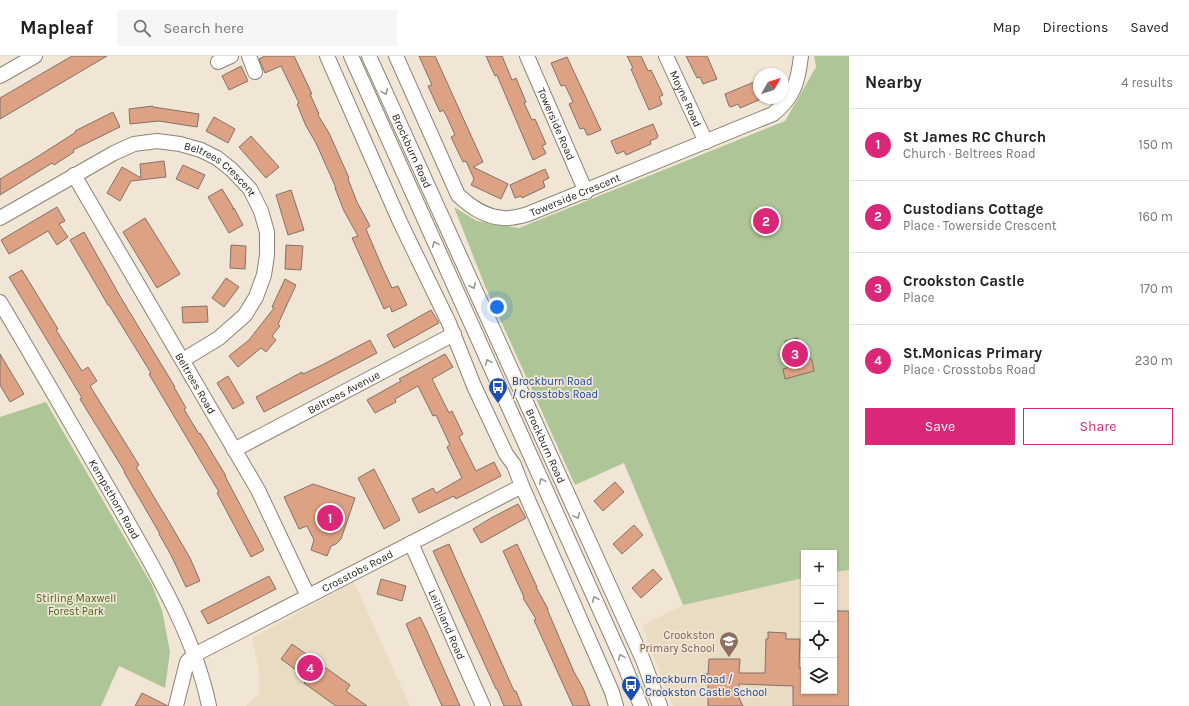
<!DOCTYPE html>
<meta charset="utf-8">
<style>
body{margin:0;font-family:Karla,sans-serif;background:#f6f6f6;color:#222}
.controls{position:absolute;right:12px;bottom:12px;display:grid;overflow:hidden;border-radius:0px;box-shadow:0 1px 3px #0004}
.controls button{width:36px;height:36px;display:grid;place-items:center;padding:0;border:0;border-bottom:1px solid #e0e0e0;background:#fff;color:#222;font:20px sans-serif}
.compass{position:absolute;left:753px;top:12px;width:36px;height:36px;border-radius:50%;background:#fff;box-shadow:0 1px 3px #0004;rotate:51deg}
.you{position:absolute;left:497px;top:251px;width:14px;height:14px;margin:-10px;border:3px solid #fff;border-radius:50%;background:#1a73e8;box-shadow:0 0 0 6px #1a73e833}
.badge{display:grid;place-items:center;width:26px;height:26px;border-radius:50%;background:#db2777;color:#fff;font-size:13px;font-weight:700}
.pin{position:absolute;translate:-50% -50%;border:2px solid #fff;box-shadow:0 1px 4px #0006}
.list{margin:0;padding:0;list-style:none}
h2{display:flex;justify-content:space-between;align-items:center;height:52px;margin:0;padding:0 16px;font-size:17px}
h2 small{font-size:13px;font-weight:400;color:#767676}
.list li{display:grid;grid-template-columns:26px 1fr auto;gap:12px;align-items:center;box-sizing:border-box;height:72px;padding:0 16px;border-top:1px solid #e0e0e0}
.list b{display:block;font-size:15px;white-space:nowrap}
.list p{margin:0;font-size:13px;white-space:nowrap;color:#767676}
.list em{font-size:13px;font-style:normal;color:#767676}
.actions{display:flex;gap:8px;padding:12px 16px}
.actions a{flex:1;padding:9px 0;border:1px solid #db2777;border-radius:0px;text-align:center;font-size:14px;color:#db2777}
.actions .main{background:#db2777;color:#fff}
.icon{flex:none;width:22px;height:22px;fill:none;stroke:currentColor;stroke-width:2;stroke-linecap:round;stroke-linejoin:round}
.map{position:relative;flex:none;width:849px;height:650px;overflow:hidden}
header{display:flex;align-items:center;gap:24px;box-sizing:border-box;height:56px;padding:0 20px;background:#fff;border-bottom:1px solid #e0e0e0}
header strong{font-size:19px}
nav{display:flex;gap:22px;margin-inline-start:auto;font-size:14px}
.search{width:280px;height:36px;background:#f6f6f6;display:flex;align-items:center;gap:10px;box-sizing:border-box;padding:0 14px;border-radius:0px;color:#767676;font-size:15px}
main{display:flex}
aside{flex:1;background:#fff}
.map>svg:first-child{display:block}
.built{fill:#eadbc3}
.green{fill:#aec597}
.building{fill:#dda184;stroke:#837168}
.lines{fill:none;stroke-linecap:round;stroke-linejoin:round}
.minor-casing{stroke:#8d8374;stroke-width:16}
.minor{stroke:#fff;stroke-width:14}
.oneway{stroke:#9a9895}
.labels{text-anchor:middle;stroke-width:3.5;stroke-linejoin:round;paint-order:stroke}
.street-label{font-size:11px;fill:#1e1a14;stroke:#f1e6d5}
.transit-label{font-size:11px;fill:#164399;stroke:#f1e6d5;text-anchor:start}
.park-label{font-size:11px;fill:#436311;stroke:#f1e6d5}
.education-label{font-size:11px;fill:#785e54;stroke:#f1e6d5;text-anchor:end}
</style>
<header>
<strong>Mapleaf</strong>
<div class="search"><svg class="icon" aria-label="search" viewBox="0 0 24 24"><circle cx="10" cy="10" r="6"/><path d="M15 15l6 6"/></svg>Search here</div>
<nav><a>Map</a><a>Directions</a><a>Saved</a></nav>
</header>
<main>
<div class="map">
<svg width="849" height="650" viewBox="0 0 849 650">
<rect width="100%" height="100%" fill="#f1e6d5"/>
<g class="built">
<path d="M844,514H849V650H673L642,570L683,549L804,522V635H834V516Z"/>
<path d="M354,526L410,650H246L259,637V616L252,582Z"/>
</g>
<g class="green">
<path d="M814,0H849V514L834,516V497H804V522L683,549L624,407L575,429L485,230L454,151L477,165L519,172L785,65L816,11Z"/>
<path d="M46,346L152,529L162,554L170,596L165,632L119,610L101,650H0V361Z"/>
</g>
<g class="building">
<path d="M72,0H107L0,63V42Z"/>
<path d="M265,0H294L312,38H310L319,58L318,59L329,77L349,122L348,123L357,146L370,170L366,173L383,213L392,232L398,230L407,249L392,256L390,250L384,253L352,182L358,180L344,155L335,132H336L316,87L306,70L297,48L299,47L281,10L265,17L259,3Z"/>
<path d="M419,0H435L483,106L473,111L508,128L501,143L471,129L474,123L466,105L463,106L451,81L455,79L447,61L443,54L440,56L428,30L432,29Z"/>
<path d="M486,0H502L512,24L516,22L526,46L524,47L532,64L535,63L546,88L542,90L546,97L545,98L533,104L497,19L495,20Z"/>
<path d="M627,0H641L648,15L651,14L663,39L659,41L662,48L661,49L649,54L631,13L633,12Z"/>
<path d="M686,0H707L717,23L703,28L700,21L697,22Z"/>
<path d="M567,1L601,74L589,79H587L584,72L580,73L569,48L573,46L565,29L561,30L551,7Z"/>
<path d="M241,10L248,25L229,34L222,20Z"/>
<path d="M759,24V44L740,52L738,48L731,51L729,50L725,38Z"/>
<path d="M153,50V51L199,58L197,71L159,65L130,68L129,53Z"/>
<path d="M113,56L120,71L73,94L74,96L54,109L52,107L0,139V123L37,101L76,76L75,75Z"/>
<path d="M214,61L235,73L228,87L206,75Z"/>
<path d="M653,68L658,80L657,82L650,85L651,88L626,99L624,95L617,98L616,97L611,85Z"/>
<path d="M251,80L279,111L266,122L239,91Z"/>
<path d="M164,105L166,121L131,125L120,145L107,137L122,111L141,122L140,108Z"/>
<path d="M183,109L205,119L198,133L176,123Z"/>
<path d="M545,113L549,122L543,125L545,131L522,142L521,140L515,142L510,129Z"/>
<path d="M222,133L233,151L232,153L234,152L243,169L229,177L208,141Z"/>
<path d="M291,134L304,174L288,179L276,139Z"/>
<path d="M57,151L65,165L59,168L68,181L57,189L48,175L9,198L1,184Z"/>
<path d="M763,153L766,158L770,155L777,164L773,167L775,168L765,176L753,160Z"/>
<path d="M145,162L180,218L157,232L123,176Z"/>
<path d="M84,176L121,242L175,331H174L186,352L184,353L191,365L199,378L200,377L226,420H225L264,494L251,501L217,437L219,436L149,318L151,317L109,249H108L70,184Z"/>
<path d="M231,189L246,190L245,213L230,212Z"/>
<path d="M286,189L303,190L301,214L285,213Z"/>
<path d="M22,214L58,273L56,274L82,315L88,311L97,325L90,330L139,409L136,411L172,471L190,502L200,525L186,531L171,499L159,478H160L124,416H125L80,343L82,342L9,221Z"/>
<path d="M226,222L239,231L224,251L212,242Z"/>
<path d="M285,223L296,229L278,268L280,270L272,280L276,284L266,296L261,292L238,311L229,300L249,284L274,252L272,251Z"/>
<path d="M207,250L208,266L183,267L182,251Z"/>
<path d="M431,254L439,267L394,292L387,279Z"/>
<path d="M798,282L799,286L803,288L806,300L812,304L814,315L785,323L783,313L787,312L782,293L785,288V285Z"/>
<path d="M370,284L377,297L264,356L256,341L302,316L303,318L322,309Z"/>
<path d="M0,298L24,338L10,346L0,329Z"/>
<path d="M445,298L453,311L432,323L449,357L452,355L463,378L459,381L476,415L494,406L501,420L456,443L454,440L419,457L412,443L433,432L436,437L462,422L447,391L450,389L436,359L433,360L418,330L395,343L396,346L375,357L367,344L401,325L399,323Z"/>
<path d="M228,320L244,347L233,353L217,327Z"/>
<path d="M374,413L400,464L384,473L358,422Z"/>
<path d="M615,426L624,436L603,455L594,445Z"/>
<path d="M313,428L355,442L341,483L336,488L331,490L327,500L311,494L314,484L307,470L299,473L284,441Z"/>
<path d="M518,448L526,462L481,487L473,473L491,462Z"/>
<path d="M634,469L643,479L622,498L613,488Z"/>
<path d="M449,488L514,635H516L522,650H504L497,633H496L433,495Z"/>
<path d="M517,488L537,531H536L548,553H547L574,616L583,632L590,650H573L534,564L536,563L523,542L524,541L503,495Z"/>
<path d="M653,513L662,523L641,542L632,532Z"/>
<path d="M269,520L276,533L208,568L201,555Z"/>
<path d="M381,523L406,530L402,545L377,538Z"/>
<path d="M834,555H849V650H793V630L739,628V642L743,650H708V627H703V618H708L709,603H740L739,617H765L766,583H768V576L786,577V583H800L799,612H804V635H834Z"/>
<path d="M420,561L426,573L460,650H442L426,614L406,568Z"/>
<path d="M292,588L350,629L346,635L367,650H336L304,627L307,622L281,603Z"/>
<path d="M142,637L168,650H135Z"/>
</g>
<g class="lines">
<g class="minor-casing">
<g id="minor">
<path d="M249,0L255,16"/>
<path d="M327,0L400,166L449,267L474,330L506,398L514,409L522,430L612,636L616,650"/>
<path d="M351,0L621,601L641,650"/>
<path id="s1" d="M369,0L643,604L660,650"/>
<path id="s2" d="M396,0L458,139C471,151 485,161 503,162C511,163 521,160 528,158L773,58C794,41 798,26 801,0"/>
<path id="s3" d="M527,0L586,136"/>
<path id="s4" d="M666,0L706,86"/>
<path d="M218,6L231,0"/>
<path d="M0,20L35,0"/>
<path id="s5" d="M74,119L258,434L308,540"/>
<path id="s6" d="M0,162L114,97L134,88L157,85L180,88L201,94L217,102L232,114L250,133L261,155L267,176V199L264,219L256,241L245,259L219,282L183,304"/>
<path id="s7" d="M0,246C40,313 78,380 117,447C153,511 194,577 209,650"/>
<path id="s8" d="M234,394L454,278"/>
<path id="s9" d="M411,487L483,650"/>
<path id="s10" d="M176,650L187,606L194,599L522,430"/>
</g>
</g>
<use href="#minor" class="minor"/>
</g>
<defs><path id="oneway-chevron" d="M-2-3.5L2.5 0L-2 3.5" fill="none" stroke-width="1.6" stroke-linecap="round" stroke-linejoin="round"/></defs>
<g class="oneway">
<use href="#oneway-chevron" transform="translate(385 36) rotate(66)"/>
<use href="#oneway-chevron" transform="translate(435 188) rotate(-114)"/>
<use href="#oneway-chevron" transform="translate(473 230) rotate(65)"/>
<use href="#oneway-chevron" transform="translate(488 306) rotate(-114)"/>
<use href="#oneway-chevron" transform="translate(542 425) rotate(-114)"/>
<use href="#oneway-chevron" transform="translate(577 460) rotate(66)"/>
<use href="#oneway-chevron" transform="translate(595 543) rotate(-114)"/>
<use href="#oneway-chevron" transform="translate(621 601) rotate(-114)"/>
</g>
<defs>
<g id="bus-pin" transform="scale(1)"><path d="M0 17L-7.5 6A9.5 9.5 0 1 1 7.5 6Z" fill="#1a4fb4" stroke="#f1e6d5"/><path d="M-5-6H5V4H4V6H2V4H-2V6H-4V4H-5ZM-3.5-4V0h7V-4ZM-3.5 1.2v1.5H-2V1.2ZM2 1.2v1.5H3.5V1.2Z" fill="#fff"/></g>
<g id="school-pin" transform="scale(1)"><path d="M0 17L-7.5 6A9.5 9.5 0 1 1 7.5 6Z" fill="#8d6e63" stroke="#f1e6d5"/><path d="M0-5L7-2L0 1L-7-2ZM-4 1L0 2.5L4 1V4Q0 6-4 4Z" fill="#fff"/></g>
</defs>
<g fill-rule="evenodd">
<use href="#bus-pin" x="498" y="331"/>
<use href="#school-pin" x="729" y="585"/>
<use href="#bus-pin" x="631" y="629"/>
</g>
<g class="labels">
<g class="street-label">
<text dy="4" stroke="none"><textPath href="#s4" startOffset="47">Moyne Road</textPath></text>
<text dy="4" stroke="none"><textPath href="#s3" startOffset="74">Towerside Road</textPath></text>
<text dy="4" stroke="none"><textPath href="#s1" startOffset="104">Brockburn Road</textPath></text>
<text dy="4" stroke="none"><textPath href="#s6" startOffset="248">Beltrees Crescent</textPath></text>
<text dy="4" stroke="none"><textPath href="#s2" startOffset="280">Towerside Crescent</textPath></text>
<text dy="4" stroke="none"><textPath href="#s5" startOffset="241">Beltrees Road</textPath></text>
<text dy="4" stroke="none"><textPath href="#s8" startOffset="124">Beltrees Avenue</textPath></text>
<text dy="4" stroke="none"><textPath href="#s1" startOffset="428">Brockburn Road</textPath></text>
<text dy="4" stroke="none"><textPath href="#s7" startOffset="228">Kempsthorn Road</textPath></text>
<text dy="4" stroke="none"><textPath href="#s10" startOffset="239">Crosstobs Road</textPath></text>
<text dy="4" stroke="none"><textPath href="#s9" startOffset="89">Leithland Road</textPath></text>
</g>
<g class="transit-label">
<text x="512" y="329">Brockburn Road<tspan x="512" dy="13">/ Crosstobs Road</tspan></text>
<text x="645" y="627">Brockburn Road /<tspan x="645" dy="13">Crookston Castle School</tspan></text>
</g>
<g class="park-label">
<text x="76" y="546">Stirling Maxwell<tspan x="76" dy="13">Forest Park</tspan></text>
</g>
<g class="education-label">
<text x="715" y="583">Crookston<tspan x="715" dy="13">Primary School</tspan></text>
</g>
</g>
</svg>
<div class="controls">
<button>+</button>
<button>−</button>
<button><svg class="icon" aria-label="locate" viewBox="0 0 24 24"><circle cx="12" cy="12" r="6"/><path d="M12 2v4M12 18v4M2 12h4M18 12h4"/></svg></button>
<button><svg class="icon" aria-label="layers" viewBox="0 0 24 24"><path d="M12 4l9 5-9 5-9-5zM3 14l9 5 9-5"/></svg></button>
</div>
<svg class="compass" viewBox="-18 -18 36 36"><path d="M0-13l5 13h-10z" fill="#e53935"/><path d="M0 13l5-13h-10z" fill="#767676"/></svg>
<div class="you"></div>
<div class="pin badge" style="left:330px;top:462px">1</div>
<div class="pin badge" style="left:766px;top:165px">2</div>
<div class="pin badge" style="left:795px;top:298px">3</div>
<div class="pin badge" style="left:310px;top:612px">4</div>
</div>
<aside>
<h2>Nearby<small>4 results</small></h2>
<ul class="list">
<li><span class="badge">1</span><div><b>St James RC Church</b><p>Church · Beltrees Road</p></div><em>150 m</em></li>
<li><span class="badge">2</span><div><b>Custodians Cottage</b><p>Place · Towerside Crescent</p></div><em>160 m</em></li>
<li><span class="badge">3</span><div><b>Crookston Castle</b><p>Place</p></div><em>170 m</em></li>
<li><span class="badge">4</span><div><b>St.Monicas Primary</b><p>Place · Crosstobs Road</p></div><em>230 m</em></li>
</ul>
<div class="actions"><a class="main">Save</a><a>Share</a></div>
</aside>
</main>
